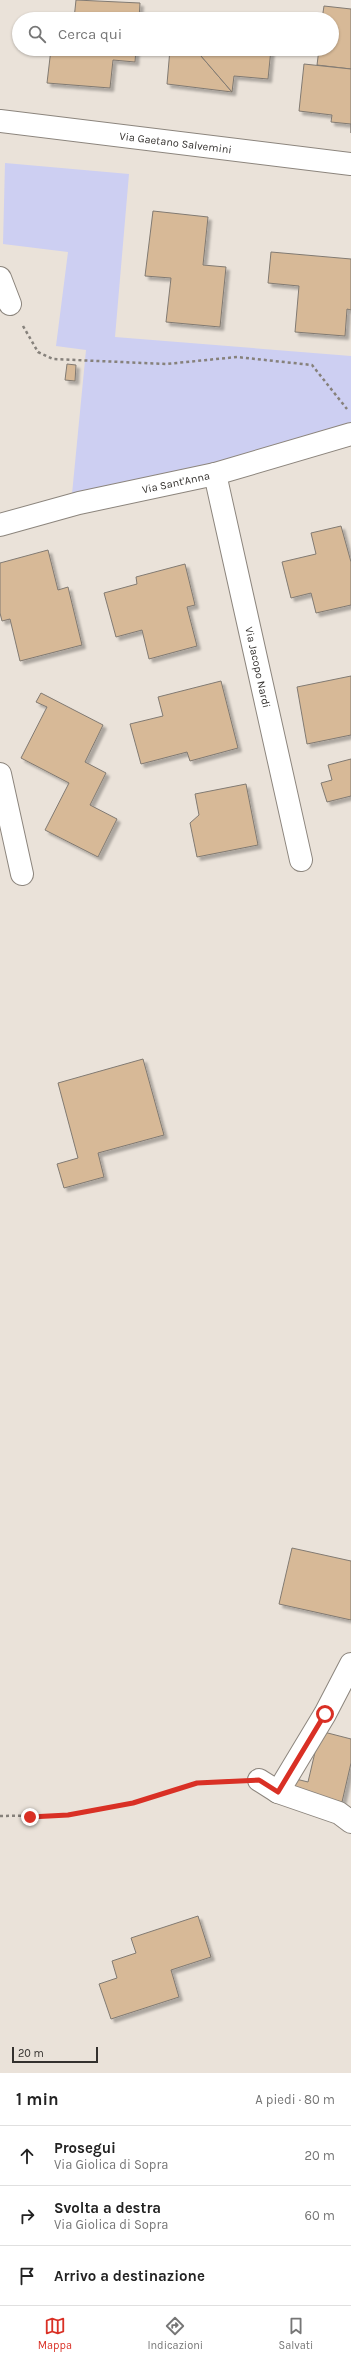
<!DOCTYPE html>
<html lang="it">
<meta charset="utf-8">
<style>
body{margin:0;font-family:Karla,sans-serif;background:#f2f2f2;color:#222}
.scale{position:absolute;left:12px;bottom:10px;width:86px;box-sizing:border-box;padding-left:4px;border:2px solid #34312e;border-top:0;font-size:11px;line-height:14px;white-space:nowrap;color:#34312e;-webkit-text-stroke:3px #eae2d9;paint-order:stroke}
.stop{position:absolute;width:12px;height:12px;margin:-9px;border:3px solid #d93025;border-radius:50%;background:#fff}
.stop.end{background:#d93025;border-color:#fff;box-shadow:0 1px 4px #0008}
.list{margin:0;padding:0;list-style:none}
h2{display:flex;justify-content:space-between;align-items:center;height:52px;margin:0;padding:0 16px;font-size:17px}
h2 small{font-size:13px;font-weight:400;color:#767676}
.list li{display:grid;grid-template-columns:26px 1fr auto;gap:12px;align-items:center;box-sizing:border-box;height:60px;padding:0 16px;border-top:1px solid #e0e0e0}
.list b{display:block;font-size:15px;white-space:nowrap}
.list p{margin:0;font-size:13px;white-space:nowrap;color:#767676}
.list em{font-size:13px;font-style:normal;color:#767676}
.icon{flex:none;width:22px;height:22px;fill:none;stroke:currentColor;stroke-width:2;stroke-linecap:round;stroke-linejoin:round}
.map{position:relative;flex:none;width:351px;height:2073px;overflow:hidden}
.search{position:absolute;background:#fff;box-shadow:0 1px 3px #0004;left:12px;right:12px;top:12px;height:44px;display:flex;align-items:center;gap:10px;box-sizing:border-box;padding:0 14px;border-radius:22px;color:#767676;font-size:15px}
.sheet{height:232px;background:#fff}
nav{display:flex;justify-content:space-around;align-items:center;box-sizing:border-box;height:56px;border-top:1px solid #e0e0e0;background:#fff;font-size:11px;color:#767676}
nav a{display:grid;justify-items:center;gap:2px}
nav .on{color:#d93025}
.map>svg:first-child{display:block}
.green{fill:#cdcff2}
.building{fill:#d7b997;stroke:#817a72;filter:url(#shadow)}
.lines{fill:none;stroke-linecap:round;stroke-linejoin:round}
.street-casing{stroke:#8c857d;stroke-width:24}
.path{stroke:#86817b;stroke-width:2.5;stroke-dasharray:3 3;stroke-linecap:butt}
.street{stroke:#fff;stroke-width:22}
.route{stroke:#d93025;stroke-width:5}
.labels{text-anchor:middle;stroke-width:4;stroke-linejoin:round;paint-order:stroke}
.street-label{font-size:11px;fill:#34312e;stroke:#eae2d9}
</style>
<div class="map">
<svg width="351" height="2073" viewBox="0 0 351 2073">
<defs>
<filter id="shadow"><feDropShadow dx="3.5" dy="3.5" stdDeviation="1" flood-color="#0004"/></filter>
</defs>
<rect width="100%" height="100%" fill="#eae2d9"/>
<path class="green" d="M5,163L129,174L115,337L351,356V427L215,466L72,494L86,350L56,346L68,252L3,244Z"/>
<g class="building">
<path d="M76,0L140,3L139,19H74Z"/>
<path d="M324,6L351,9V69L317,65L319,49H332V19H322Z"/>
<path d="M51,49H136L135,62L113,60L110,88L47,83Z"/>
<path d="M170,49H195L232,92L167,84Z"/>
<path d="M195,49H271L268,79L234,76L232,92Z"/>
<path d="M304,64L351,69V133V124L331,122L332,115L299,111Z"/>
<path d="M153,211L208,217L203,265L226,267L220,327L166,322L171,278L145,276Z"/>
<path d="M271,252L351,259V310L347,309L345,336L295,332L299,286L268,283Z"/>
<path d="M67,364L76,365L75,381L65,380Z"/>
<path d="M341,526L351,562V605L316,613L311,593L291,598L282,562L316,554L311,533Z"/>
<path d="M48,550L58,590L68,587L82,645L20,661L10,619L2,621L0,613V563Z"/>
<path d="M185,564L195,605L187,607L197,646L149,659L142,630L116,637L104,593L137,584L136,577Z"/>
<path d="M351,676V735L307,744L297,687Z"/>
<path d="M221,681L238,748L190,761L187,752L141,764L130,724L163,716L158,697Z"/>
<path d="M41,693L103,725L85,762L106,773L90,805L117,819L98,857L45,830L69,783L21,758L47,707L36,702Z"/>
<path d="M351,759V796L327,802L321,783L332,780L328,765Z"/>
<path d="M246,784L258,845L197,857L190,823L199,815L195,794Z"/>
<path d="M143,1059L164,1135L98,1153L104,1177L64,1188L57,1164L78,1158L58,1083Z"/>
<path d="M292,1548L351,1561V1620L279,1604Z"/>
<path d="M320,1731L351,1739V1763L342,1802L292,1790L296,1779L308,1782Z"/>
<path d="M198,1916L211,1957L171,1970L179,1997L111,2019L99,1984L117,1978L112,1961L136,1953L131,1938Z"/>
</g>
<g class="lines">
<g class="street-casing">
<g id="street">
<path id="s1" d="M0,121L351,164"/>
<path d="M0,278L10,304"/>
<path id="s2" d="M215,474L301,860"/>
<path id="s3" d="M0,525L79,503L215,474L351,434"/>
<path d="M0,774L22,874"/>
<path d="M259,1780L278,1792L339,1813L351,1822"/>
<path d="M278,1792L325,1714L351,1664"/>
</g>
</g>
<g class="path">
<path d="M23,326L38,352L53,359L166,364L237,357L312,365L347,409"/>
<path d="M0,1816L68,1815L133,1803L197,1783L233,1781"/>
</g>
<use href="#street" class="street"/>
</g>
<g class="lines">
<path class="route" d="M30,1817L68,1815L133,1803L197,1783L259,1780L278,1792L325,1714"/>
</g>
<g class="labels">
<g class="street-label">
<text dy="4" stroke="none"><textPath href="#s1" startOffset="177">Via Gaetano Salvemini</textPath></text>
<text dy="4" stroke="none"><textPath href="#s3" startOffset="181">Via Sant'Anna</textPath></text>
<text dy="4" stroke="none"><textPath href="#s2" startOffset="198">Via Jacopo Nardi</textPath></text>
</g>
</g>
</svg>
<div class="scale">20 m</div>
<div class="stop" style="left:325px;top:1714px"></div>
<div class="stop end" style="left:30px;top:1817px"></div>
<div class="search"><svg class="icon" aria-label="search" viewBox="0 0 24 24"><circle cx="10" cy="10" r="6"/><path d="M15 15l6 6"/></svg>Cerca qui</div>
</div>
<section class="sheet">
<h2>1 min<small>A piedi · 80 m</small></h2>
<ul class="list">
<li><svg class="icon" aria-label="ahead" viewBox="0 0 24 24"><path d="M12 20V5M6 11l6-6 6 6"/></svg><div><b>Prosegui</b><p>Via Giolica di Sopra</p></div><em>20 m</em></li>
<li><svg class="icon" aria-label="right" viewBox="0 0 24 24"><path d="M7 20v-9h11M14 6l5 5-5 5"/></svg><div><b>Svolta a destra</b><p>Via Giolica di Sopra</p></div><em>60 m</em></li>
<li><svg class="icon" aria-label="arrive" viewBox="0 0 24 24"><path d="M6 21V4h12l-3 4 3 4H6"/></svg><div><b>Arrivo a destinazione</b></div></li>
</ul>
</section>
<nav>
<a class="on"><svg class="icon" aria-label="map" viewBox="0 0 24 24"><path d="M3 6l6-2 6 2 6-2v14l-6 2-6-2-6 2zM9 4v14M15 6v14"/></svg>Mappa</a>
<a><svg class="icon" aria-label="directions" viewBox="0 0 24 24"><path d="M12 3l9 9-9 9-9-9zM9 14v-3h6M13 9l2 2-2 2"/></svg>Indicazioni</a>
<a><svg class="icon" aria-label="saved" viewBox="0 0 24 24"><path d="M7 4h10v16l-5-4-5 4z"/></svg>Salvati</a>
</nav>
